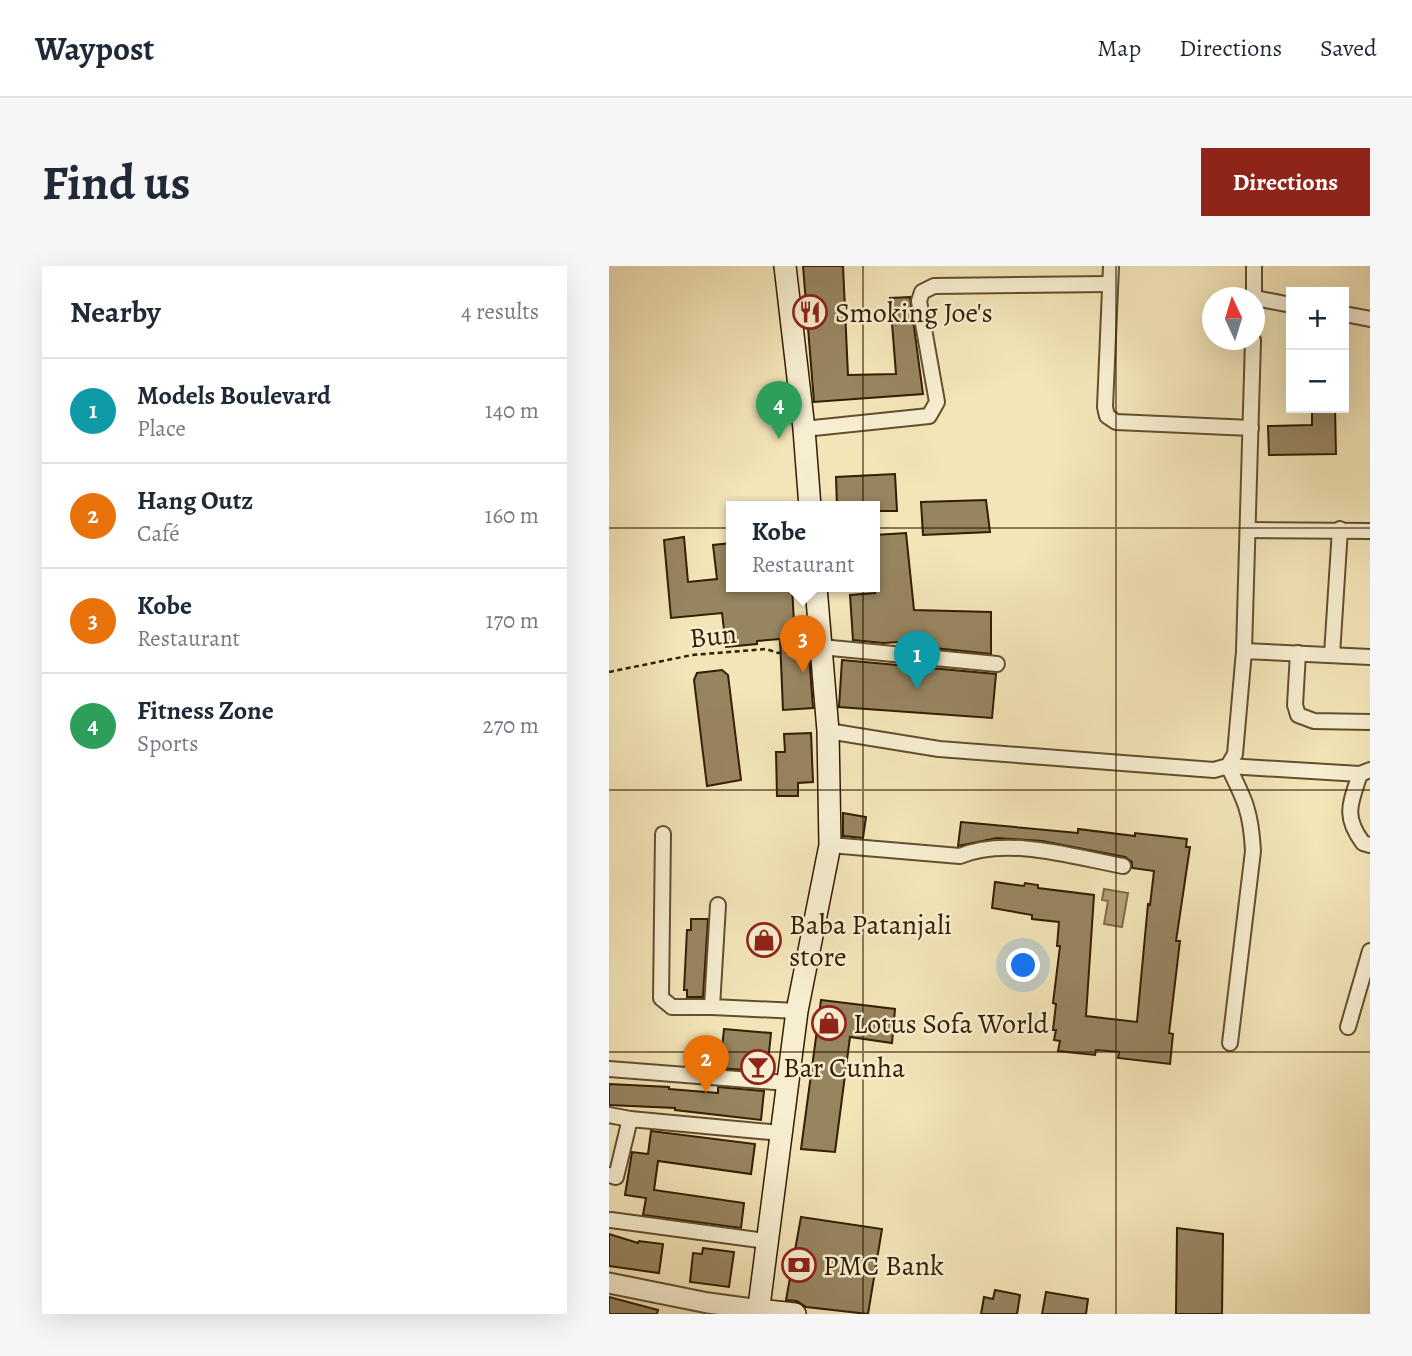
<!DOCTYPE html>
<meta charset="utf-8">
<style>
body{margin:0;font-family:Alegreya,serif;background:#f6f6f7;color:#1f2937}
.controls{position:absolute;right:21px;top:21px;display:grid;overflow:hidden;border-radius:0px;box-shadow:0 7px 28px #0002}
.controls button{width:63px;height:63px;display:grid;place-items:center;padding:0;border:0;border-bottom:2px solid #e0e1e3;background:#fff;color:#1f2937;font:35px sans-serif}
.compass{position:absolute;left:593px;top:21px;width:63px;height:63px;border-radius:50%;background:#fff;box-shadow:0 7px 28px #0002;rotate:356deg}
.you{position:absolute;left:415px;top:700px;width:24px;height:24px;margin:-18px;border:5px solid #fff;border-radius:50%;background:#1a73e8;box-shadow:0 0 0 10px #1a73e833}
.badge{display:grid;place-items:center;width:46px;height:46px;border-radius:50%;background:#8f2418;color:#fff;font-size:23px;font-weight:700}
.pin{position:absolute;translate:-50% -58px;filter:drop-shadow(0 2px 4px #0008)}
.pin::after{content:'';position:absolute;top:37px;width:24px;height:21px;background:inherit;clip-path:polygon(0 0,100% 0,50% 100%)}
.popup{position:absolute;left:117px;top:235px;width:154px;height:91px;box-sizing:border-box;display:grid;place-content:center;border-radius:0px;background:#fff;filter:drop-shadow(0 2px 5px #0005);font-size:23px;white-space:nowrap;color:#747a83}
.popup b{font-size:26px;color:#1f2937}
.popup::after{content:'';position:absolute;left:50%;top:100%;margin-left:-14px;border:14px solid transparent;border-top-color:#fff}
.list{margin:0;padding:0;list-style:none}
h2{display:flex;justify-content:space-between;align-items:center;height:91px;margin:0;padding:0 28px;font-size:30px}
h2 small{font-size:23px;font-weight:400;color:#747a83}
.list li{display:grid;grid-template-columns:46px 1fr auto;gap:21px;align-items:center;box-sizing:border-box;height:105px;padding:0 28px;border-top:2px solid #e0e1e3}
.list b{display:block;font-size:26px;white-space:nowrap}
.list p{margin:0;font-size:23px;white-space:nowrap;color:#747a83}
.list em{font-size:23px;font-style:normal;color:#747a83}
.map{position:relative;flex:none;width:761px;height:1048px;overflow:hidden;border-radius:0px}
header{display:flex;align-items:center;gap:42px;box-sizing:border-box;height:98px;padding:0 35px;background:#fff;border-bottom:2px solid #e0e1e3}
header strong{font-size:33px}
nav{display:flex;gap:38px;margin-inline-start:auto;font-size:24px}
.intro{display:flex;align-items:center;justify-content:space-between;box-sizing:border-box;height:168px;padding:0 42px}
h1{margin:0;font-size:49px}
.button{padding:18px 32px;border-radius:0px;background:#8f2418;color:#fff;font-size:24px;font-weight:700}
main{display:flex;gap:42px;padding:0 42px}
aside{flex:1;background:#fff;border-radius:0px;box-shadow:0 7px 28px #0002}
.map>svg:first-child{display:block}
.water{fill:#b2a179;stroke:#7f6c49;stroke-width:2}
.building{fill:#978560;stroke:#331d00;stroke-width:2}
.lines{fill:none;stroke-linecap:round;stroke-linejoin:round}
.minor-casing{stroke:#634f2e;stroke-width:18}
.tertiary-casing{stroke:#634f2e;stroke-width:23}
.secondary-casing{stroke:#331d00;stroke-width:24}
.path{stroke:#331d00;stroke-width:2.5;stroke-dasharray:5 3.5;stroke-linecap:butt}
.minor{stroke:#f7eed1;stroke-width:14}
.tertiary{stroke:#f7eed1;stroke-width:19}
.secondary{stroke:#f7eed1;stroke-width:21}
.grid{fill:none;stroke:#331d00;stroke-width:2;stroke-opacity:0.55}
.labels{text-anchor:middle;stroke-width:5;stroke-linejoin:round;paint-order:stroke}
.poi-label{font-size:28px;fill:#331d00;stroke:#f7eed1;text-anchor:start}
.street-label{font-size:28px;fill:#331d00;stroke:#f7eed1}
</style>
<header>
<strong>Waypost</strong>
<nav><a>Map</a><a>Directions</a><a>Saved</a></nav>
</header>
<div class="intro"><h1>Find us</h1><a class="button">Directions</a></div>
<main>
<aside>
<h2>Nearby<small>4 results</small></h2>
<ul class="list">
<li><span class="badge" style="background:#0f9aa8">1</span><div><b>Models Boulevard</b><p>Place</p></div><em>140 m</em></li>
<li><span class="badge" style="background:#e8710a">2</span><div><b>Hang Outz</b><p>Café</p></div><em>160 m</em></li>
<li><span class="badge" style="background:#e8710a">3</span><div><b>Kobe</b><p>Restaurant</p></div><em>170 m</em></li>
<li><span class="badge" style="background:#2e9e5b">4</span><div><b>Fitness Zone</b><p>Sports</p></div><em>270 m</em></li>
</ul>
</aside>
<div class="map">
<svg width="761" height="1048" viewBox="0 0 761 1048">
<rect width="100%" height="100%" fill="#f3e5b8"/>
<filter id="stains"><feTurbulence type="fractalNoise" baseFrequency=".00286" numOctaves="4"/><feColorMatrix values="0 0 0 0 .2 0 0 0 0 .09 0 0 0 0 .02 0 0 0 .5 -.17"/></filter>
<radialGradient id="worn" r=".72"><stop offset=".6" stop-color="#630" stop-opacity="0"/><stop offset="1" stop-color="#630" stop-opacity=".3"/></radialGradient>
<path class="water" d="M495,623L519,627L513,661L495,658L499,635L493,634Z"/>
<g class="building">
<path d="M194,0H234L239,109L287,108L281,32L301,31L314,128L205,136Z"/>
<path d="M703,142H726L727,188L660,189L659,160L703,159Z"/>
<path d="M286,208L288,245H266V241H228L227,211Z"/>
<path d="M377,234L381,266L314,269L312,236Z"/>
<path d="M297,267L305,344L382,346V388L325,382V374L274,377L244,374L241,329L266,327V269Z"/>
<path d="M75,271L79,316L108,313L104,279L122,277V321H183L187,391L200,389L204,442L174,444L171,373L148,375V378L117,381L113,347L62,352L55,274Z"/>
<path d="M233,394L387,408L383,452L230,441Z"/>
<path d="M113,404L119,409L132,514L98,520L85,414L88,407Z"/>
<path d="M202,467L204,516L189,517V530H168L167,486H176L175,468Z"/>
<path d="M234,547L257,551L254,572L234,570Z"/>
<path d="M352,556L469,567V563L526,570V567L578,573L577,581H581L567,675H571L560,767L564,768L561,798L509,792L510,786L487,784L486,789L449,785L451,775L445,774L447,764H444L447,738L444,737L451,680H448L450,656L423,653V649L383,642L386,616L415,620L416,617L429,619V622L485,629L477,750L528,756L539,638L541,639L545,605L523,602V596L516,591L433,575L388,572L349,580Z"/>
<path d="M82,653H99L94,731H78V724H75L78,664H82Z"/>
<path d="M212,734L286,743L283,777L241,771L226,886L192,883Z"/>
<path d="M115,763L162,767L158,806L111,802Z"/>
<path d="M0,818L60,821V823L109,827V821L155,825L152,854L66,844V842L0,839Z"/>
<path d="M42,865L146,878L142,908L49,895L45,924L135,937L132,962L34,949L37,932L16,929L23,886L39,888Z"/>
<path d="M192,951L273,963L259,1048L197,1041L188,1035L177,1034Z"/>
<path d="M568,962L614,968L613,1048H567Z"/>
<path d="M0,968L29,977L30,975L54,978L50,1007L0,1000Z"/>
<path d="M94,982L125,986L120,1021L81,1016L84,987L93,988Z"/>
<path d="M386,1024L411,1029L408,1048H372L375,1031L384,1033Z"/>
<path d="M437,1026L479,1033L477,1048H433Z"/>
<path d="M0,1031L49,1044L48,1048H0Z"/>
</g>
<g class="lines">
<g class="minor-casing">
<g id="minor">
<path d="M502,0L496,141L498,150L507,156L642,162"/>
<path d="M645,32V0"/>
<path d="M646,32L682,39"/>
<path d="M735,48L761,53"/>
<path d="M195,163L320,150L328,136L310,35L313,26L325,20L501,18"/>
<path d="M639,264L761,265"/>
<path d="M212,381L388,398"/>
<path d="M635,385L644,74"/>
<path d="M689,387L686,439L689,449L705,455L761,456"/>
<path d="M723,389L731,263"/>
<path d="M219,465L330,483L605,504L619,500L626,488L635,385L761,391"/>
<path d="M751,508C741,538 734,550 754,577L761,579"/>
<path d="M54,568L52,732L63,741H103"/>
<path d="M221,579L351,590C397,570 466,591 514,600"/>
<path d="M109,639L103,741L188,745"/>
<path d="M739,761L761,685"/>
<path d="M621,777L644,585C642,546 636,534 619,500L751,508L761,504"/>
<path d="M0,803L179,817"/>
<path d="M0,849L21,853"/>
<path d="M0,909L7,911L21,853L172,867"/>
<path d="M2,954L157,975"/>
</g>
</g>
<g class="tertiary-casing">
<path id="tertiary" d="M0,1017L99,1037L151,1044"/>
</g>
<g class="secondary-casing">
<g id="secondary">
<path d="M176,0L195,163L201,241"/>
<path d="M151,1044L186,1048"/>
<path d="M149,1048L188,745L221,579L219,465L207,321"/>
</g>
</g>
<path class="path" d="M0,406L83,389L157,383L169,387L193,384"/>
<use href="#minor" class="minor"/>
<use href="#tertiary" class="tertiary"/>
<use href="#secondary" class="secondary"/>
</g>
<path class="grid" d="M254,0V1048M507,0V1048M0,262H761M0,524H761M0,786H761"/>
<defs>
<g id="restaurant-ring" transform="scale(1.75)"><circle r="9.5" fill="#f7eed1" stroke="#8f2418" stroke-width="1.5"/><path d="M-5-6h1v4h1v-4h1v4h1v-4h1v5L-1.5 .5V6h-2V.5L-5-1ZM5-6V6H3V1.5H1.5Q1.5-4 5-6Z" fill="#8f2418"/></g>
<g id="shop-ring" transform="scale(1.75)"><circle r="9.5" fill="#f7eed1" stroke="#8f2418" stroke-width="1.5"/><path d="M-5-2.5h2.3a2.7 3.5 0 0 1 5.4 0H5L5.5 6h-11ZM-1.5-2.5h3a1.5 2.3 0 0 0-3 0Z" fill="#8f2418"/></g>
<g id="bar-ring" transform="scale(1.75)"><circle r="9.5" fill="#f7eed1" stroke="#8f2418" stroke-width="1.5"/><path d="M-6-5H6L.8 .8V4.5H3.5V6h-7V4.5H-.8V.8Z" fill="#8f2418"/></g>
<g id="bank-ring" transform="scale(1.75)"><circle r="9.5" fill="#f7eed1" stroke="#8f2418" stroke-width="1.5"/><path d="M-6-4H6V4H-6ZM0-2.3a2.3 2.3 0 1 0 0 4.6a2.3 2.3 0 1 0 0-4.6Z" fill="#8f2418"/></g>
</defs>
<g fill-rule="evenodd">
<use href="#restaurant-ring" x="201" y="46"/>
<use href="#shop-ring" x="155" y="674"/>
<use href="#shop-ring" x="220" y="757"/>
<use href="#bar-ring" x="149" y="801"/>
<use href="#bank-ring" x="190" y="999"/>
</g>
<g class="labels">
<g class="poi-label">
<text x="226" y="56">Smoking Joe's</text>
<text x="180" y="668">Baba Patanjali<tspan x="180" dy="32">store</tspan></text>
<text x="244" y="767">Lotus Sofa World</text>
<text x="174" y="811">Bar Cunha</text>
<text x="214" y="1009">PMC Bank</text>
</g>
<g class="street-label">
<text transform="translate(104 369) rotate(-6)" y="10">Bun</text>
</g>
</g>
<rect width="100%" height="100%" filter="url(#stains)"/>
<rect width="100%" height="100%" fill="url(#worn)"/>
</svg>
<div class="controls">
<button>+</button>
<button>−</button>
</div>
<svg class="compass" viewBox="-18 -18 36 36"><path d="M0-13l5 13h-10z" fill="#e53935"/><path d="M0 13l5-13h-10z" fill="#747a83"/></svg>
<div class="you"></div>
<div class="pin badge" style="left:308px;top:423px;background:#0f9aa8">1</div>
<div class="pin badge" style="left:97px;top:827px;background:#e8710a">2</div>
<div class="pin badge" style="left:194px;top:407px;background:#e8710a">3</div>
<div class="popup"><b>Kobe</b>Restaurant</div>
<div class="pin badge" style="left:170px;top:173px;background:#2e9e5b">4</div>
</div>
</main>
